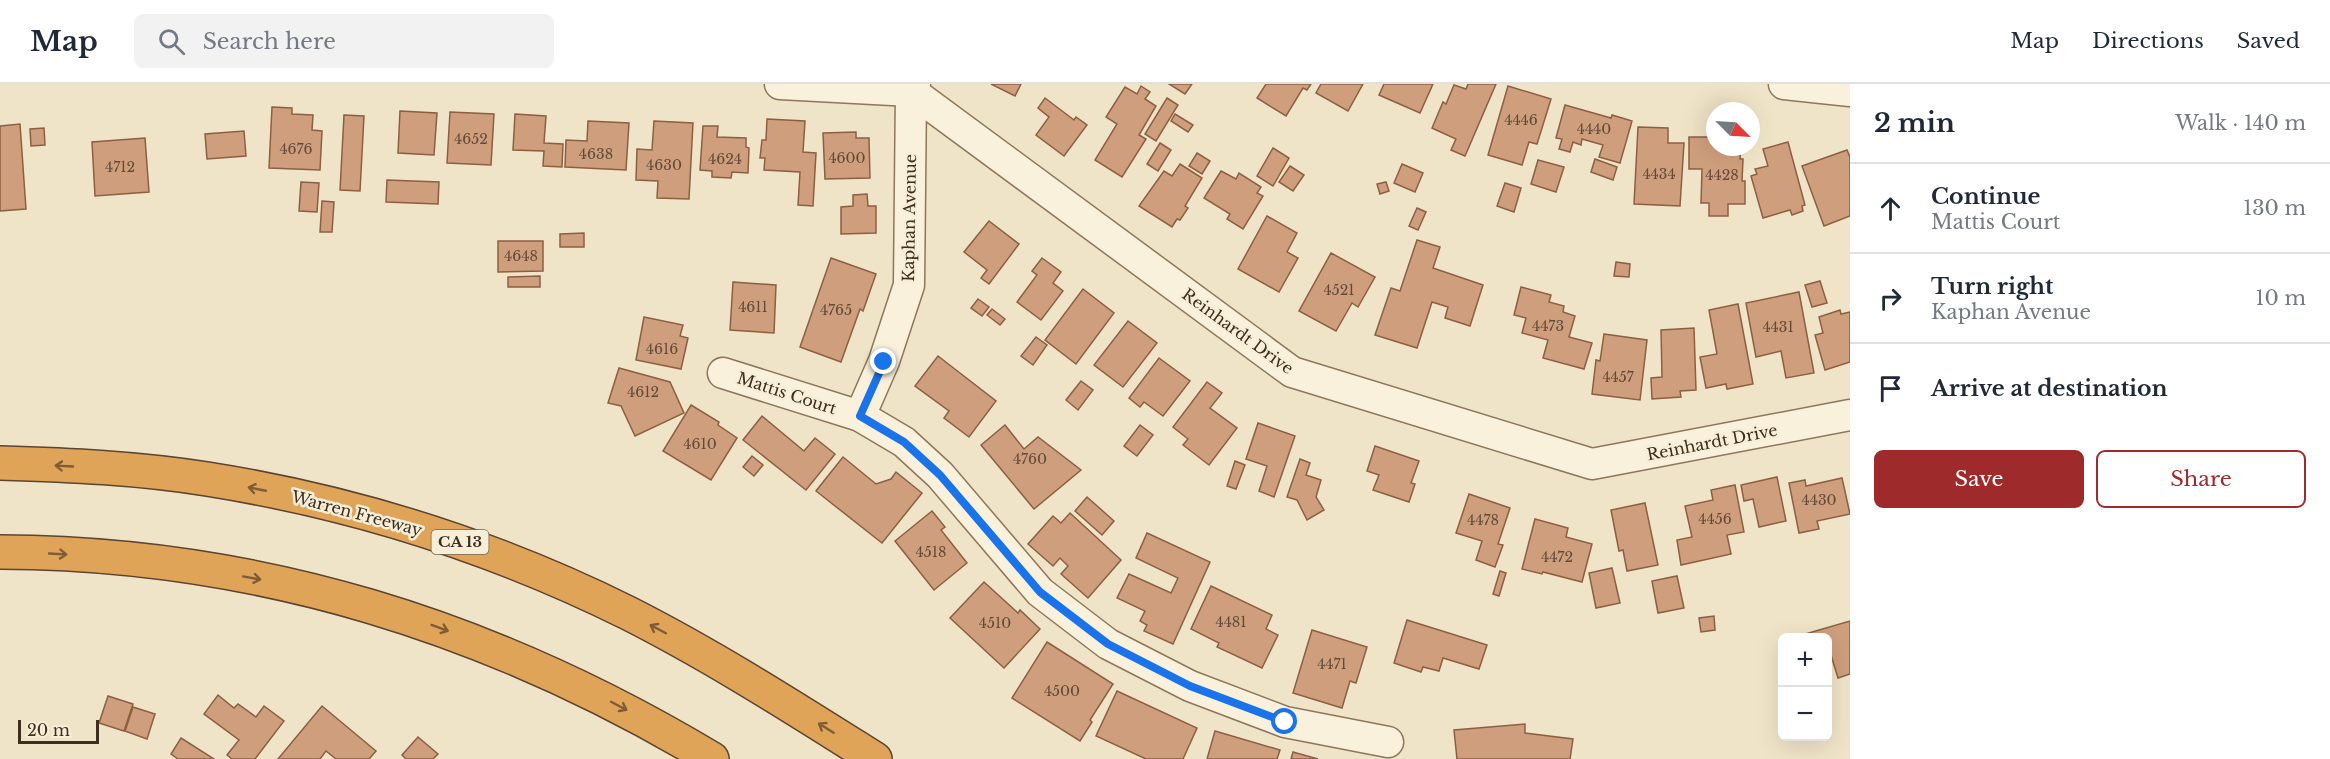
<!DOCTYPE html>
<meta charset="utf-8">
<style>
body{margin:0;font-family:"Libre Baskerville",serif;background:#f2f2f3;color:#1f2937}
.controls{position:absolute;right:18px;bottom:18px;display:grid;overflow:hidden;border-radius:9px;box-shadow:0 6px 24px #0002}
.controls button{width:54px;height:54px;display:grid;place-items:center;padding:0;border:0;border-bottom:2px solid #e0e1e3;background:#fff;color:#1f2937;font:30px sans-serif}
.compass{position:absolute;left:1706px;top:18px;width:54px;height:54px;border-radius:50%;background:#fff;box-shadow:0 6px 24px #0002;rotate:114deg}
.scale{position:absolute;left:18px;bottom:15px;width:81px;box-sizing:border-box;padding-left:6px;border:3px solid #3d2e20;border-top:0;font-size:16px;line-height:21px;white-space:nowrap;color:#3d2e20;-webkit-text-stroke:4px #f7eed8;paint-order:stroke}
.stop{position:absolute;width:18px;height:18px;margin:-14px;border:4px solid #1a73e8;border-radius:50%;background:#fff}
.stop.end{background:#1a73e8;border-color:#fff;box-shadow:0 2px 6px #0008}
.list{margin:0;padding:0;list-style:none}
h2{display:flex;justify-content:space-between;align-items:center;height:78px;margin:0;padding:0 24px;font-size:26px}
h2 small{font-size:20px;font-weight:400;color:#747a83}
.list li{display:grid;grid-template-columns:39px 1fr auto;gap:18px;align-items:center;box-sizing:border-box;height:90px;padding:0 24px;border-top:2px solid #e0e1e3}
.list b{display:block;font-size:22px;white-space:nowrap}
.list p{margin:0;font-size:20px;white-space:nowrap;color:#747a83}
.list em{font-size:20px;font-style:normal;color:#747a83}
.actions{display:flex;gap:12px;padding:18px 24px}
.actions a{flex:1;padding:14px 0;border:2px solid #9e2a2b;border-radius:9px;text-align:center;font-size:21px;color:#9e2a2b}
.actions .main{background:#9e2a2b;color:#fff}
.icon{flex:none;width:33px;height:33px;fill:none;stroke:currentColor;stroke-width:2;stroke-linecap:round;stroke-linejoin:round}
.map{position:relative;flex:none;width:1850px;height:675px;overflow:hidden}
header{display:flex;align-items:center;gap:36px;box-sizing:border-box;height:84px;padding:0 30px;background:#fff;border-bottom:2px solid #e0e1e3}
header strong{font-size:28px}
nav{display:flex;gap:33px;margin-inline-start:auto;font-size:21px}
.search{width:420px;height:54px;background:#f2f2f3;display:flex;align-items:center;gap:15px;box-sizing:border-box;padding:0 21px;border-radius:9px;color:#747a83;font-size:22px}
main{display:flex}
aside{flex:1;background:#fff}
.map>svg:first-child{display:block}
.building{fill:#cf9f7d;stroke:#8d5f41;stroke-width:1.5}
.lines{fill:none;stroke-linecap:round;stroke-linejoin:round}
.minor-casing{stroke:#8d765c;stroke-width:33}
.highway-casing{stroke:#5b4430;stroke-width:36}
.minor{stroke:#faf1dc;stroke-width:30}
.highway{stroke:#e0a458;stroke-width:33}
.oneway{stroke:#7e5d36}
.route{stroke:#1a73e8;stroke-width:8}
.labels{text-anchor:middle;stroke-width:5;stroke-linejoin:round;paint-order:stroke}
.number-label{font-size:14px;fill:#624a37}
.shield{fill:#f7eed8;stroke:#756857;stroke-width:1.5}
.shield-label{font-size:15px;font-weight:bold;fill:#3d2e20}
.street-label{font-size:16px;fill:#3d2e20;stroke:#f7eed8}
</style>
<header>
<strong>Map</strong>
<div class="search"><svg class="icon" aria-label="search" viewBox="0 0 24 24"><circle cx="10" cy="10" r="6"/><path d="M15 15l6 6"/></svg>Search here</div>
<nav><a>Map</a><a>Directions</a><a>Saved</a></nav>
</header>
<main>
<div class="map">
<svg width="1850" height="675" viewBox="0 0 1850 675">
<rect width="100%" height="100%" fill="#f0e4c8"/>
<g class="building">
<path d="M991,0H1021L1015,12Z"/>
<path d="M1169,0H1192L1185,10Z"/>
<path d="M1266,0H1311L1307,6L1303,4L1286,32L1257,14Z"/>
<path d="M1321,0H1363L1348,27L1316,9Z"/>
<path d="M1384,0H1433L1420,29L1379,11Z"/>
<path d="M1468,0H1496L1465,72L1451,66L1456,55L1432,44L1443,18L1446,20L1454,1L1466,5Z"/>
<path d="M1141,2L1150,8L1145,15L1156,22L1139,51L1146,55L1122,93L1095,76L1117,40L1106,33L1125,3L1137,10Z"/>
<path d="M1508,2L1551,15L1537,60L1529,58L1522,81L1488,71Z"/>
<path d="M1045,14L1074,36L1076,33L1087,41L1064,72L1036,51L1049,33L1038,24Z"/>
<path d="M1167,14L1178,21L1156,57L1145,50Z"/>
<path d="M1565,21L1611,34L1612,31L1632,37L1620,79L1599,73L1603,61L1582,55L1581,61L1573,58L1570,68L1559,65L1562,55L1556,54Z"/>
<path d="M272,23L292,24V30L313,31L312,46L322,47L320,86L269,84Z"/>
<path d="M400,27L437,29L434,71L398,69Z"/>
<path d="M450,28L494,30L491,81L447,79Z"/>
<path d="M515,30L546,32L544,59L563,60L562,83L543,82L544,67L513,66Z"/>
<path d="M1175,30L1193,41L1188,48L1171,37Z"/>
<path d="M344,31L364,32L360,107L340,106Z"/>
<path d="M767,35L805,37L803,68L816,69L813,122L798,121L800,88L764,86L765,74H760L762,56H766Z"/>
<path d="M588,37L629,39L626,86L565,83L566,56L587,57Z"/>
<path d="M654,37L693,39L689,115L657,114L658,97L636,96L637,65L652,66Z"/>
<path d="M20,40L26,125L0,127V42Z"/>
<path d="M703,42H718L717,53L746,54V63L749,64L748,89L732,88L731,94L712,93V87L700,86Z"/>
<path d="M1638,43L1668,44V59H1684L1680,122L1634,120Z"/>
<path d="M44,44L45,61L31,62L30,45Z"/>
<path d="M244,47L246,72L207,75L205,50Z"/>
<path d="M856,48V54H869L870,94L825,95L823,49Z"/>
<path d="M1689,53H1715V63H1741L1740,75H1743L1742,97H1745V120H1728V132H1709V119H1701L1702,85H1689Z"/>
<path d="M145,54L149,108L95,112L92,58Z"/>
<path d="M1788,58L1805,121L1802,122L1803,127L1792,131L1790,126L1763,134L1751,92L1757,90L1755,85L1768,82L1763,65Z"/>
<path d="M1160,59L1171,66L1158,87L1147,80Z"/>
<path d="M1273,64L1289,74L1273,102L1257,92Z"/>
<path d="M1847,66L1850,73V132L1824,142L1802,82Z"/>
<path d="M1197,69L1210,77L1202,90L1189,82Z"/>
<path d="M1595,75L1617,83L1613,96L1591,88Z"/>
<path d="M1538,76L1564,83L1556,108L1531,100Z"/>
<path d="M1180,80L1202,94L1185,122L1188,124L1180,136L1177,135L1172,143L1139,122L1164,87L1172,92Z"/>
<path d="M1402,80L1423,89L1415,108L1394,99Z"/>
<path d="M1290,82L1304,91L1293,107L1279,98Z"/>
<path d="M1221,87L1236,95L1239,89L1261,103L1257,109L1263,112L1243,145L1227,135L1230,130L1204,114Z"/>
<path d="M387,96L439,98L438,120L386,118Z"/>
<path d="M301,98L319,99L317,128L299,127Z"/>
<path d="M1386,98L1389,107L1380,110L1377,100Z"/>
<path d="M1505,99L1521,104L1514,128L1497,122Z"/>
<path d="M867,110L868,122H876V149L841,150V123L853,122V111Z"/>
<path d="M322,117L334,118L332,148H320Z"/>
<path d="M1417,124L1426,128L1418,146L1409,142Z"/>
<path d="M1267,132L1297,149L1287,168L1298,174L1279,208L1238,185Z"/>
<path d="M989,137L1019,160L989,200L981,194L987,186L964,168Z"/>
<path d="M584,149V163H560V150Z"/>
<path d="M1417,156L1440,163L1433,184L1483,201L1470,242L1445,234L1448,223L1432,218L1417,264L1375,251L1391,204L1400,207Z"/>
<path d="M498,157H543V187L498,188Z"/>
<path d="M1331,169L1375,193L1358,223L1352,219L1336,247L1299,227Z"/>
<path d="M831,174L876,190L863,227L860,225L841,278L800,263Z"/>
<path d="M1042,174L1061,188L1053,199L1063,207L1041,236L1017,218L1037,191L1032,187Z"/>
<path d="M1616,178L1630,180L1629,193L1614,192Z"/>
<path d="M540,192V203H508V193Z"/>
<path d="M1820,197L1827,219L1812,223L1805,201Z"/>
<path d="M733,198L776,201L774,249L730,246Z"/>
<path d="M1521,203L1551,211L1549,218L1564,222L1563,228L1575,232L1569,253L1592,259L1584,285L1543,274L1548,256L1522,249L1526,234L1514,231Z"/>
<path d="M1083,205L1114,229L1076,280L1045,256Z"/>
<path d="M1799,208L1814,289L1786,294L1781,267L1756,273L1746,219Z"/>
<path d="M978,215L989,223L982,232L971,224Z"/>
<path d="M1738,220L1753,300L1727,305L1726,300L1706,304L1700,273L1717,270L1709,226Z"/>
<path d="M992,225L1005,235L1000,241L987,231Z"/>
<path d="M1840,226L1841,230L1850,228V278L1825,286L1815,251L1823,249L1819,233Z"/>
<path d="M644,233L683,241L680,252L688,254L681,285L636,276Z"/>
<path d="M1128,237L1157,259L1123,303L1094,281Z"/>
<path d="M1694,244L1696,306L1680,307L1681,313L1652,315L1651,294L1662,293L1661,246Z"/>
<path d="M1604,250L1647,256L1640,316L1592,310L1596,276L1600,277Z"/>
<path d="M1036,253L1047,261L1033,281L1021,272Z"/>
<path d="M938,272L996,317L969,353L944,334L949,327L915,302Z"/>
<path d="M1159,274L1190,297L1163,332L1144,318L1140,323L1129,314Z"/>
<path d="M619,284L670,298L684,329L635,352L621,322L608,319Z"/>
<path d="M1081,297L1093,306L1078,326L1066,316Z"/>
<path d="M1207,298L1222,309L1210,324L1237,344L1209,381L1183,361L1188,355L1173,343Z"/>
<path d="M691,321L719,338L718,341L737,354L711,396L663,367Z"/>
<path d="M762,332L804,367L815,354L835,370L806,406L743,356Z"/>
<path d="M1258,339L1295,352L1274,413L1259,407L1267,382L1246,375Z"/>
<path d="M1005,341L1024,365L1038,353L1081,386L1034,425L981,361Z"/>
<path d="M1140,341L1153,351L1137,372L1124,362Z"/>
<path d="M1375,362L1419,377L1411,399L1415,400L1409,418L1373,406L1379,391L1367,387Z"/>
<path d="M752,372L763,381L754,392L743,383Z"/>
<path d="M843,373L876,400L891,395L896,388L922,409L882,459L816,407Z"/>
<path d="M1300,375L1310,379L1306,391L1321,396L1316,413L1324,426L1307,436L1297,416L1287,413Z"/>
<path d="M1235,377L1245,381L1236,405L1227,402Z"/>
<path d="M1777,393L1786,437L1759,443L1753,415L1744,417L1741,401Z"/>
<path d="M1842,394L1850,430L1817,437L1819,445L1799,449L1789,399L1805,396L1806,402Z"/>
<path d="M1735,401L1744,448L1727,451L1731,470L1681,481L1677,456L1692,453L1685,422L1713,416L1711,406Z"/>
<path d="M1469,410L1510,424L1498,460L1503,461L1495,483L1476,476L1482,457L1456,449Z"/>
<path d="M1087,413L1114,437L1102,451L1075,427Z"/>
<path d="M1645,419L1658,481L1627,487L1623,466L1619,467L1611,426Z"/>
<path d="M932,427L945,443L941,446L967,479L934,506L895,457Z"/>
<path d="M1070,429L1121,476L1088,514L1061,490L1068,482L1060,474L1053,482L1028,460L1053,432L1061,439Z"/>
<path d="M1535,435L1568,444L1566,453L1592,460L1582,498L1543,488L1542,490L1522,485Z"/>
<path d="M1147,449L1210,478L1173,560L1144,547L1147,541L1140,537L1145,527L1117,514L1129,490L1171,509L1178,494L1136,474Z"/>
<path d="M1612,484L1620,519L1596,524L1589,489Z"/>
<path d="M1500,487L1506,489L1499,512L1493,510Z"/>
<path d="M1677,492L1684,524L1658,529L1652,497Z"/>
<path d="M984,498L1018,529L1020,526L1040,545L1004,584L950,534Z"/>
<path d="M1211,502L1272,531L1266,545L1278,551L1262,584L1217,563L1219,559L1191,545Z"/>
<path d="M1714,532L1715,546L1701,548L1699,534Z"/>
<path d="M1407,536L1487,561L1479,585L1443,574L1439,587L1423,583L1421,588L1394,579Z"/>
<path d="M1850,537V590L1838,594L1830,568L1828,569V554L1795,553Z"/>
<path d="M1312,546L1367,563L1356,599L1350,597L1342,624L1293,609Z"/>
<path d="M1047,558L1113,600L1090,636L1092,638L1080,657L1012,614Z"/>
<path d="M1117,607L1197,644L1183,675H1146L1096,652Z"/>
<path d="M218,611L234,624L238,620L256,633L264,622L284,637L255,675H232L227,671L239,656L204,630Z"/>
<path d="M108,612L133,620L124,647L99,639Z"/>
<path d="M322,622L376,667L369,675H336L326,667L320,675H278Z"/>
<path d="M133,623L155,630L147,655L125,647Z"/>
<path d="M1525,640V649L1573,655L1570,675H1457L1454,646Z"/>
<path d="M1215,647L1280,666L1277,675H1207Z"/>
<path d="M418,653L438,670L433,675H406L402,671Z"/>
<path d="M181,654L214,675H178L171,670Z"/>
<path d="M1293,668L1318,675H1291Z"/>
</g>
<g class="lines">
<g class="minor-casing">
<g id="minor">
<path d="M780,0L911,7L1292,288L1592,380L1850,331"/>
<path d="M1784,0L1850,7"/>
<path d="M723,289L860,332L904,358L940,391L1040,508L1108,560L1190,602L1285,638L1388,658"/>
<path d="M860,332L884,277L909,201L911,7L915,0"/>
</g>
</g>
<g class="highway-casing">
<g id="highway">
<path d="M0,379C69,381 138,384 207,395C353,418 495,463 628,529C713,572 794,624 875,675"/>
<path d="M0,468C258,469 492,543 712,675"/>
</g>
</g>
<use href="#minor" class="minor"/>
<use href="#highway" class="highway"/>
</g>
<defs><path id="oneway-shaft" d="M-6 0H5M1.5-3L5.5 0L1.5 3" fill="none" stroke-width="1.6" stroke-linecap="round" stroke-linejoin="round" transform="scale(1.5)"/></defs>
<g class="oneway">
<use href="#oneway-shaft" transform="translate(64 382) rotate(-177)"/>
<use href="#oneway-shaft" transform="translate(257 405) rotate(-169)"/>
<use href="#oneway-shaft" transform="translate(58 470) rotate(3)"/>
<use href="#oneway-shaft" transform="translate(252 494) rotate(10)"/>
<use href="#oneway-shaft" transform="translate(440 544) rotate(20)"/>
<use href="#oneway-shaft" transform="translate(658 545) rotate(-152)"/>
<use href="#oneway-shaft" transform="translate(619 622) rotate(28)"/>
<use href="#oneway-shaft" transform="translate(826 644) rotate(-148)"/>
</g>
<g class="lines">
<path class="route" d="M884,278L860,332L904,358L940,391L1040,508L1108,560L1190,602L1285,638"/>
</g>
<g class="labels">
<g class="number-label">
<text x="1521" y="41">4446</text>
<text x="1594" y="50">4440</text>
<text x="471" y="60">4652</text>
<text x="296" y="70">4676</text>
<text x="596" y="75">4638</text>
<text x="847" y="79">4600</text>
<text x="725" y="80">4624</text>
<text x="664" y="86">4630</text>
<text x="120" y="88">4712</text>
<text x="1659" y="95">4434</text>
<text x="1722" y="96">4428</text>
<text x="521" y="177">4648</text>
<text x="1339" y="211">4521</text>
<text x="753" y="228">4611</text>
<text x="836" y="231">4765</text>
<text x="1548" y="247">4473</text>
<text x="1778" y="248">4431</text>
<text x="662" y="270">4616</text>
<text x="1618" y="298">4457</text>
<text x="643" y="313">4612</text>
<text x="700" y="365">4610</text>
<text x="1030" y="380">4760</text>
<text x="1819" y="421">4430</text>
<text x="1715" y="440">4456</text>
<text x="1483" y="441">4478</text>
<text x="931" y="473">4518</text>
<text x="1557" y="478">4472</text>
<text x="1231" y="543">4481</text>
<text x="995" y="544">4510</text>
<text x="1332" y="585">4471</text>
<text x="1062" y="612">4500</text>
</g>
<rect class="shield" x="431.5" y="446" width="57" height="24" rx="4.5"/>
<g class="shield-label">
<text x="460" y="463">CA 13</text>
</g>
<g class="street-label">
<text transform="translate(909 134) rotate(-89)" y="6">Kaphan Avenue</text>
<text transform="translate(1238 247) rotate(36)" y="6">Reinhardt Drive</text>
<text transform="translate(787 309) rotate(18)" y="6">Mattis Court</text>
<text transform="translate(1712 358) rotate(-11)" y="6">Reinhardt Drive</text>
<text transform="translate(357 429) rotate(15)" y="6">Warren Freeway</text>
</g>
</g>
</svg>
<div class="controls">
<button>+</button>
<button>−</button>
</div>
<svg class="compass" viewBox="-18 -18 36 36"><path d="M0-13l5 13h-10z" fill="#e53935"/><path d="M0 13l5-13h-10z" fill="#747a83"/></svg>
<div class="scale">20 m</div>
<div class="stop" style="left:1285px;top:638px"></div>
<div class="stop end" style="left:884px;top:278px"></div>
</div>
<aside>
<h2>2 min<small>Walk · 140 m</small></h2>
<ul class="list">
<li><svg class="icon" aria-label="ahead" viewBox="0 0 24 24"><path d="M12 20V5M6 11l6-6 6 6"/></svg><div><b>Continue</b><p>Mattis Court</p></div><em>130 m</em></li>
<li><svg class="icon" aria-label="right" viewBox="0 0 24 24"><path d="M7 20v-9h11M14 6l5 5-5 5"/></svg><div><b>Turn right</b><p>Kaphan Avenue</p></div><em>10 m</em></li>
<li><svg class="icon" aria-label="arrive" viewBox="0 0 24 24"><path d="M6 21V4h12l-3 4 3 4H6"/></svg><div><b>Arrive at destination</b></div></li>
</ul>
<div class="actions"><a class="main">Save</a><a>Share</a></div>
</aside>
</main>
